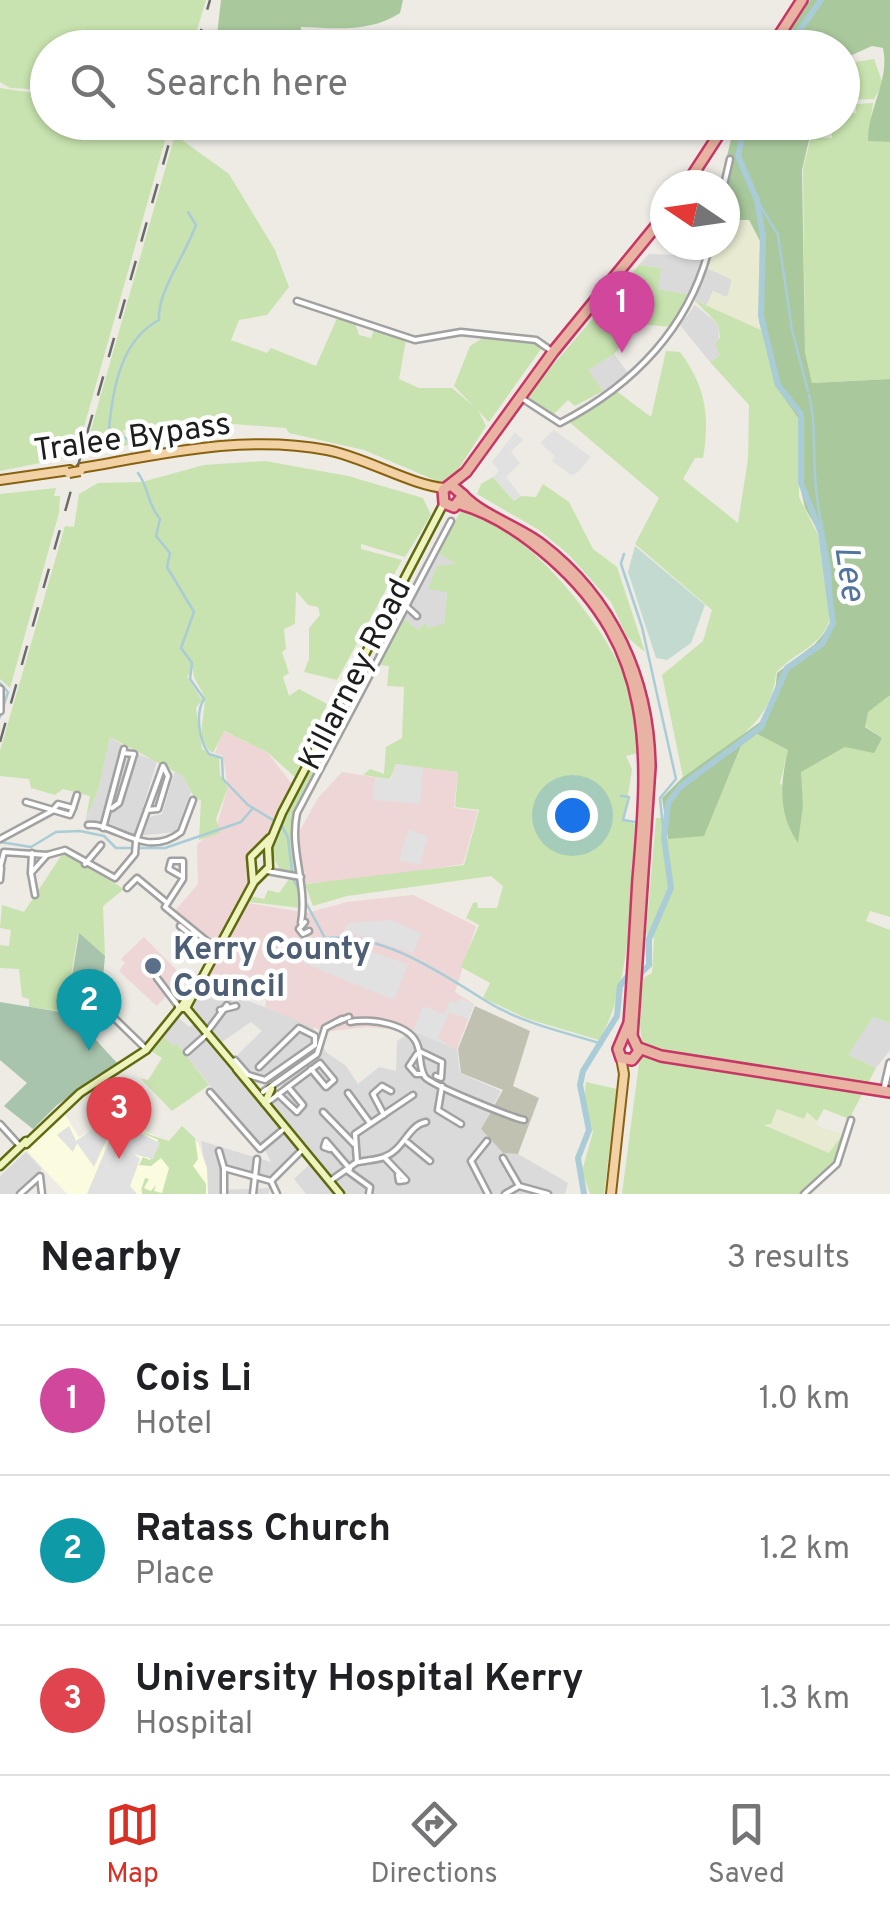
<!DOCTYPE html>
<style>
body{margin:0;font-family:Overpass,sans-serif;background:#f6f6f6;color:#202124}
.compass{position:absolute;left:650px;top:170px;width:90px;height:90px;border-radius:50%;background:#fff;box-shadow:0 2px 8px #0004;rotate:283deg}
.you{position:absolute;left:572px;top:815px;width:35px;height:35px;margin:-25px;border:8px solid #fff;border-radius:50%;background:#1a73e8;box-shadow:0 0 0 15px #1a73e833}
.badge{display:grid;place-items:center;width:65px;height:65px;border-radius:50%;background:#d93025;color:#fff;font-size:32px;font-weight:700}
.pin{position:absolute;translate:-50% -82px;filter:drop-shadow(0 2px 5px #0008)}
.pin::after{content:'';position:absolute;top:52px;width:35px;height:30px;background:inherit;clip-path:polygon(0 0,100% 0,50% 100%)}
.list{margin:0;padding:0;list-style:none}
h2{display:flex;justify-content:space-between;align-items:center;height:130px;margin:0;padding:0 40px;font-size:42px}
h2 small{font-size:32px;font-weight:400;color:#757577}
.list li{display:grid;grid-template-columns:65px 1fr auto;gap:30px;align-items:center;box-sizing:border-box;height:150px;padding:0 40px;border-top:2px solid #e0e0e0}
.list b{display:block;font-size:38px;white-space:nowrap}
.list p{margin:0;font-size:32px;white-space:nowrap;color:#757577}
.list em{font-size:32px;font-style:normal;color:#757577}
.icon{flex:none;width:55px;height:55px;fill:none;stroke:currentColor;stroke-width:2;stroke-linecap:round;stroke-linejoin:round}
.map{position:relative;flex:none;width:890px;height:1194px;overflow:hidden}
.search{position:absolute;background:#fff;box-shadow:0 2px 8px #0004;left:30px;right:30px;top:30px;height:110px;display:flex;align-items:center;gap:25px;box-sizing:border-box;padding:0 35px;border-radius:55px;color:#757577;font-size:38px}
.sheet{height:580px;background:#fff}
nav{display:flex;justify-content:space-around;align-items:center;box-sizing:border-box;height:140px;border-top:2px solid #e0e0e0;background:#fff;font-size:28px;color:#757577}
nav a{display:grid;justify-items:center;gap:5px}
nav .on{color:#d93025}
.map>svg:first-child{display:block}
.residential{fill:#dbdada}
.commercial{fill:#edd6d5}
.education{fill:#fbfbdf}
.construction{fill:#c1c1b1}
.farmland{fill:#e8ead1}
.grass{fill:#c8e3af}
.forest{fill:#a9c99d}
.wetland{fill:#c3dad0}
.cemetery{fill:#a8c4ad}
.parking{fill:#e1e1e1}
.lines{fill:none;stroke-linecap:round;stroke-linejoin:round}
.stream{stroke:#a9ccd7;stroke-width:2.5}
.river{stroke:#a9ccd7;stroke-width:6}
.minor-casing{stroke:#a1a1a1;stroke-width:9}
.tertiary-casing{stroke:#a1a1a1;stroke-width:10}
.secondary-casing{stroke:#5e6910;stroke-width:11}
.primary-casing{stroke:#88620f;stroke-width:12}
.trunk-casing{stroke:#c73665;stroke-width:14}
.minor{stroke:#fff;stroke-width:4}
.tertiary{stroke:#fff;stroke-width:5}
.secondary{stroke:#eff3bd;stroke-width:6}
.primary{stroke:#f2d2a5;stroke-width:8}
.trunk{stroke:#e8b3a2;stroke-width:9}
.rail{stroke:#6b6b6b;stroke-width:2.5;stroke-dasharray:20 20;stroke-linecap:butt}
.primary-bridge-casing{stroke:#88620f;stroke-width:12;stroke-linecap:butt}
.primary-bridge{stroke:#f2d2a5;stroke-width:8}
.service-dot{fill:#5c6f8a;stroke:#fff;stroke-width:4}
.labels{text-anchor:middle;stroke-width:9;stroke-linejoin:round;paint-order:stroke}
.street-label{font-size:32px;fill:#1d1d1d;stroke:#fff}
.service-label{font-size:32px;font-weight:bold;fill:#4e5e75;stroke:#fff;text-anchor:start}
.water-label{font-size:35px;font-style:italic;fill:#51759c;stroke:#fff}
</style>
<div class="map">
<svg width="890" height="1194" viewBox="0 0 890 1194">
<rect width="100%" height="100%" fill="#edebe4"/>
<g class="residential">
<path d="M649,254L703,256L690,295L657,289L661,268L639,265Z"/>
<path d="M707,268L732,279L727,298L713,291L706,306L694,300Z"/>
<path d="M695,305L718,324L720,355L710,362L680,325Z"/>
<path d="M614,354L628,373L603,391L587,370Z"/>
<path d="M438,553L458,564L447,592L444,625L429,628L425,623L418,630L404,619Z"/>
<path d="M110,737L137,754L157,761L138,824L144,825L149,817L162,814L175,771L183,776L191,792L176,832L135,836L130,841L83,825L98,791Z"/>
<path d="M230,994L312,1025L326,1052L346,1066L358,1084L379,1067L396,1071L397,1041L412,1031L457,1049L460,1073L501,1091L481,1129L503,1153L518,1154L568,1183L565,1194H344L267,1101L282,1087L279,1081L252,1082L232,1060L262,1031L251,1022L219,1044L190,1010L192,1001Z"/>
<path d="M178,1017L189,1027L194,1024L283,1127L259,1147L177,1044L173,1047L164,1037Z"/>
<path d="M873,1017L890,1023V1050L876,1068L847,1055Z"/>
<path d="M284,1132L298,1147L272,1178L221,1165L222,1190L269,1188V1194H208L201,1141L271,1162L264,1148Z"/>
<path d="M26,1152L42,1169L16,1194H0V1176Z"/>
<path d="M311,1163L337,1194H306L294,1179Z"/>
</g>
<g class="commercial">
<path d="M223,731L267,752L292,784L265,841L245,862L250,872L247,889L218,946L174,912L198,884L197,845L217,825L228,787L223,756L215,753Z"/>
<path d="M396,764L458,772L454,808L478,811L463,864L353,881L305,883L297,836L318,798L342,772L391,780Z"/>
<path d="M413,895L476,926L455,992L474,1004L457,1049L412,1031L366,1027L325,1032L265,1007L269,985L252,979L247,996L230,994L194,1001L248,903L307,913L347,902Z"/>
<path d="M144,937L183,977L157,1006L119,971L125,963L121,959Z"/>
</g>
<path class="education" d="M125,1111L144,1130L176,1147L193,1138L198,1143L207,1168L208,1194H67L26,1150L64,1113L79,1137Z"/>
<path class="construction" d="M475,1006L530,1031L513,1086L539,1098L518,1154L503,1153L481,1129L503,1090L461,1073L458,1049Z"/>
<g class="farmland">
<path d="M725,220H749L760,241L761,330L706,306L713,291L727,297L732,280L707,268L713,245H725Z"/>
<path d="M777,1109L803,1119L806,1112L812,1114L819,1127L843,1134L830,1153L797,1142L764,1127L771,1124Z"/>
</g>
<g class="grass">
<path d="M0,0H206L192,47L48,48L47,90L10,88L0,82Z"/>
<path d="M874,59L883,84L874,99L843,100V64Z"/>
<path d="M0,88L47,95L48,122L151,123L168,130L78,448L69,450L65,458L0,471Z"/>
<path d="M873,103L868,140L890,142V379L812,383L805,352L803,169L811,137L832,138V123L842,122L843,114L856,113V104Z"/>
<path d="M175,135L229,174L275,250L289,287L267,315L239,320L231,340L267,353L271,348L316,366L338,316L355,323L359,335L371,338L374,330L406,340L399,379L419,388H452L478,410L486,426L451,481H437L364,450L289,433L286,428L183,420L123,430L128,445L84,454Z"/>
<path d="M639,265L661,268L658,289L690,295L672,327L638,324L614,354L588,370L603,391L575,406L568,400L551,417L528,400V394Z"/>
<path d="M694,300L761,330L775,385L798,417L799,497L818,535L830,617C826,644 793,653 776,673C772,727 723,747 683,777L662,675L703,641L712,610L635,544L659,498L568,421L615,390L651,417L666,351L680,352C706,387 710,416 703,458H695L683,479L738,523L748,459L749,405L710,362L720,355L715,344L720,338L718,324Z"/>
<path d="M486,336L537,342L541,349L489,422L454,386L470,346Z"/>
<path d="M265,461L348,476L423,498L431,515L405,557L361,544V549L402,560L337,680L304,672L309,659V628L320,615L318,607L308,605L296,591L295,624L284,629L286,649L282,652L289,673L283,677L289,696L299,689L327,704L295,777L267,752L224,731L213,753C192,739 207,716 204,698C202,687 192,681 193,668L187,677L202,700L196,708L202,749L219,758L220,775L228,787L216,819L220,833L199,840L201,800L195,799L183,776L110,737L98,791L86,818L90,796L63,789L55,795L31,788L29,779L0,776V751L65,526L74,527L79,494L98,483L142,482L204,465Z"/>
<path d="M493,477L514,501L521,496L536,497L543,484L569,502L593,549L617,567L645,652L627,637L611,602L568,554L539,530L477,494L481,484Z"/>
<path d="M56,488L54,496H60L59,513L10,688L0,679V494Z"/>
<path d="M460,512C525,520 612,634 631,691C637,710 636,734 638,753L626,756L632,769L624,820L635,824C629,893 634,981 599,1040L528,1019L483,998L490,983L461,967L479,925L466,918L473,903L477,902L478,908H497L503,886L491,876L347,896L313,906L305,884L464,865L479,810L455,807L458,772L396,764L390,779L363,775L370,769L384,774L386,747L402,738L404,687L387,686L389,666L379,665L404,619L418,630L425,623L429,628L444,624L447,592L428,589L437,566L456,564L438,553Z"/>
<path d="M890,694V917L870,911L866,921L890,930V1023L873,1017L848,1055L876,1068L849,1119L824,1109L817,1121L807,1112L804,1119L777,1109L771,1124L764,1125L829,1153L843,1134L835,1164L802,1194H622L642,1040L638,1013L643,978L652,973L654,938L646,934L656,818H661L663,839L704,835L741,746L757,734L788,750L780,783L803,805L800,772L845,747L882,738L865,726L867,711Z"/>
<path d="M340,713L346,716L296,813L297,871L282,873L269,850Z"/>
<path d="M63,853L124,889L103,906L105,956L78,934L65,1012L29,1007V999L22,997L19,969L0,968V945L9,946L11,930L0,928L2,905L24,912Z"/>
<path d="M290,878L299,882L300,908L249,902L251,896L264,899L268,890L279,893Z"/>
<path d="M164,1037L173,1046L177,1044L209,1085L172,1111L140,1078L148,1080L162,1058L151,1051Z"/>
<path d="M586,1082L617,1089L604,1194H590L582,1171L593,1132L584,1100Z"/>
<path d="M182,1126L195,1138L198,1159L193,1166L206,1184V1194H142V1189L140,1193L145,1178L149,1179L144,1188L151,1191L156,1185L154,1191L162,1193L169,1168L161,1158L151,1166L139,1165L143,1157L150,1160L158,1140L141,1132L169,1141Z"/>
</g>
<g class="forest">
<path d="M221,0H403L400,13C369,33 335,28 301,27L299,48L242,47L217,35Z"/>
<path d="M810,0H890V142L868,141C868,107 890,81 883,48L872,46L843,59L842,48H778Z"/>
<path d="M735,123H813L802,170L805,352L812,383L890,379V695L868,712L865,727L882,738L874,753L845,747L801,772L803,805L798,843C778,814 780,784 788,750L757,734L741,746L704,836L668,839L662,798L683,777L763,720L775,694L777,673L815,644L831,625L820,534L805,508L799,481L801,422L775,385L759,321L760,241L749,220H725V185H720Z"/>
</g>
<path class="wetland" d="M635,546L705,605L691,643L667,660L656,658L628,572Z"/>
<path class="cemetery" d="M79,933L105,956L103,978L83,1026L118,1064L57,1105L33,1129L4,1106L27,1083L0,1060V1002L66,1013Z"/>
<g class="parking">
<path d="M554,430L591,457L577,473L571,475L552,461L555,456L540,443Z"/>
<path d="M515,432L523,440L511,452L520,463L506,477L521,496L514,501L493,477L499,471L492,462Z"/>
<path d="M396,764L423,768L420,804L373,800L375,777L391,780Z"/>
<path d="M408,830L428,836L420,865L399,860Z"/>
<path d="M390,920L422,933L413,953L344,931L348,923Z"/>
<path d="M311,936L322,943H344L408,964L394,1000L303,963Z"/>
<path d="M459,998L474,1004L468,1019L449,1012L438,1038L451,1047L413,1031L423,1006L444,1014L450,1000L457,1003Z"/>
<path d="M102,1122L110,1132L94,1167L77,1143L73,1152L57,1135L69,1126L76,1141Z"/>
<path d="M122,1124L160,1143L153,1159L134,1154L140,1159L130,1186L137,1194H87L113,1132L118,1134Z"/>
</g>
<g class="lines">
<g class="stream">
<path d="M757,200L778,235L792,330L808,391"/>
<path d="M809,395C817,428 812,462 817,497C821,532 835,571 830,606"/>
<path d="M132,451L128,440L109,428C113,388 121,340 159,320C157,292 185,256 196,225L188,212"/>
<path d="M138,473C149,488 146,502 160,519L156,536L170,553L167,567L194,612L181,648L192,663L190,679L204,699C195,713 199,741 209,754L222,758L223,779L248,805L273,820"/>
<path d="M621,563L624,554"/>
<path d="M621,564L642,627L676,779L660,798L664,838"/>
<path d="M0,683L8,692L0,717"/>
<path d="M621,796L629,797L623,820L635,822"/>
<path d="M282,826L288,838L293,879L325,938C382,932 441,973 486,1001C521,1023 564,1032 602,1044"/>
<path d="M0,842L31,847L56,832L80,831L104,836L116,848H165L241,822L253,808"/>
</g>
<g class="river">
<path d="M787,48L821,0"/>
<path d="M641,973L649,965V939L671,888L664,838L668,803L680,787L761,727L787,668L822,644L833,623L821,533L801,483V414L778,385L761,316L763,237L757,200L738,156L745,122"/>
<path d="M584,1194L578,1158L589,1130L580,1085L583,1071L617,1016L620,986L627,977"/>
</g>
<g class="minor-casing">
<g id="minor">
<path d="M724,185L730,159"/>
<path d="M297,301L415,340L461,332L536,340L553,352"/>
<path d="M523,399L560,423C634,385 690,327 710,245"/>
<path d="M406,606L417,616"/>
<path d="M73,808L77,795"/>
<path d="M112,808L119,803L134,754L123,753"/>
<path d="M88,825C115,822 145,860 181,832L193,800"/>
<path d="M103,828L124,749"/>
<path d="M0,839L52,811L58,804L73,808L70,815L26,802"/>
<path d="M85,864L101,845"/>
<path d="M0,868L4,852L47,855L65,850L115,878L135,854L136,841L163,766L168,776L158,809L147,810"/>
<path d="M267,871L301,877"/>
<path d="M31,873L32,853"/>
<path d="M183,877L169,869L171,861H183C183,867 183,873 183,879L165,907L219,951"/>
<path d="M0,880L1,868"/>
<path d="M127,888L137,878L166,902"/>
<path d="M35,895L31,873L47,855"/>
<path d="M305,922L299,929L303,934L309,931"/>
<path d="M301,923C308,885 289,850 297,813L451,521"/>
<path d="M180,926L211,952"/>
<path d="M157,978L179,1007"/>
<path d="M112,996L108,1012L146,1049"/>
<path d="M220,1010L236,1006"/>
<path d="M337,1022L349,1017"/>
<path d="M350,1022C369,1018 412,1023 418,1047C421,1056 419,1068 425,1077C433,1086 511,1117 524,1120"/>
<path d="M206,1033L227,1005"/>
<path d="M419,1051L442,1062L441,1078L436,1076"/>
<path d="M187,1052L206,1035"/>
<path d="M417,1054L409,1066L416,1074H423"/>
<path d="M235,1060L248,1075L265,1080L315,1045V1036L299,1028L259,1067"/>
<path d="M442,1086L438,1110L461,1124"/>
<path d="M210,1092L260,1149L285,1128"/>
<path d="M263,1092L317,1054L325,1028L342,1019"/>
<path d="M348,1093L370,1123"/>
<path d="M278,1094L297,1112L303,1105L288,1087"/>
<path d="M268,1102L320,1063L334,1080L326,1087L311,1069"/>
<path d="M323,1112L354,1144"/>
<path d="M384,1115L373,1094L382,1086L391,1091"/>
<path d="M0,1124L19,1145"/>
<path d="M487,1141L471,1161L488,1194"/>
<path d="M407,1142L430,1161"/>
<path d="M330,1149L324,1147L326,1141L350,1169"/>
<path d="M219,1151L224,1168V1194"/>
<path d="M385,1158L406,1180L399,1181L398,1175"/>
<path d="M503,1158L518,1184"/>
<path d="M359,1162C367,1160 377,1160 384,1157C404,1150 408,1125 426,1122"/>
<path d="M224,1168L271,1181L303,1149"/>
<path d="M348,1171L370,1187L369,1194"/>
<path d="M271,1181L277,1194"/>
<path d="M330,1181L357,1162L355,1134L413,1095"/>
<path d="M20,1194L40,1176L42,1194"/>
<path d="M253,1194L257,1159"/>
<path d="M505,1194L519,1186L548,1194"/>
<path d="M804,1194L837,1164L851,1120"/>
</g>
</g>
<g class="tertiary-casing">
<g id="tertiary">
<path d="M0,689V711"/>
<path d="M884,1089L890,1063"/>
</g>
</g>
<g class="secondary-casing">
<g id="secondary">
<path d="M253,881L251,857L270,838"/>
<path d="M179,1008H186L254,882L269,867L268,847L282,813L444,503"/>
<path d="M186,1008L240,1072"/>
<path d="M237,1069L340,1194"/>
<path d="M265,1103L271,1089"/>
<path d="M26,1144L80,1093L146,1050L188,998"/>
<path d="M0,1166L26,1141"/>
</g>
</g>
<g class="primary-casing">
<g id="primary">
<path d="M81,468C162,454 245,434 327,450C364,457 413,486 445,488"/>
<path d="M0,480L70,470"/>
<path d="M611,1194L624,1074L621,1058"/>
</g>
</g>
<g class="trunk-casing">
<g id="trunk">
<path d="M771,48L802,0"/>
<path d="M686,185L727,122"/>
<path d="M451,485L463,495L454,507L444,503L443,490L466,472L553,352L665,215"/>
<path d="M460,504C492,513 525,535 551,558C656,650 649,752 638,879C635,927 633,975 629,1023L618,1049L621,1058L632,1060L639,1051L632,1036L650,767C649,679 612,598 541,544C517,526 483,516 463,495"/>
<path d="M639,1048L661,1056L890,1092"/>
</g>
</g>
<use href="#minor" class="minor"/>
<use href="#tertiary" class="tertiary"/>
<use href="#secondary" class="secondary"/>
<use href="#primary" class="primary"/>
<use href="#trunk" class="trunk"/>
<g class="rail">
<path d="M196,48L210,0"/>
<path d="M0,742L175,122"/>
</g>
<g class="primary-bridge-casing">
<path id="primary-bridge" d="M69,473L80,471"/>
</g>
<use href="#primary-bridge" class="primary-bridge"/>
</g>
<circle class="service-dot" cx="153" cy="966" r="10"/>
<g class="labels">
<g class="street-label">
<text transform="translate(132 436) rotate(-8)" y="11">Tralee Bypass</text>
<text transform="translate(354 674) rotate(-63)" y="11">Killarney Road</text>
</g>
<g class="service-label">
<text x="173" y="959">Kerry County<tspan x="173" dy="37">Council</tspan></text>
</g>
<g class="water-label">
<text transform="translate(851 573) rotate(82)" y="12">Lee</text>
</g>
</g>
</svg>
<svg class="compass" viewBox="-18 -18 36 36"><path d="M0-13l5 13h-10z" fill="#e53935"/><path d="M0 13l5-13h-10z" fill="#757577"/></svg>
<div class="you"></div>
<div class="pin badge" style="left:622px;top:353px;background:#d1479c">1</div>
<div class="pin badge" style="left:89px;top:1051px;background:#0f9aa8">2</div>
<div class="pin badge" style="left:119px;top:1159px;background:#e0444e">3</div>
<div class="search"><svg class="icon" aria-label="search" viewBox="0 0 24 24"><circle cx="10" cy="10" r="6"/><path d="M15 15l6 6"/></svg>Search here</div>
</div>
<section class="sheet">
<h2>Nearby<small>3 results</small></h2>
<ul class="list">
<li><span class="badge" style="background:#d1479c">1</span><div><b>Cois Li</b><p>Hotel</p></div><em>1.0 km</em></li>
<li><span class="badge" style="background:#0f9aa8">2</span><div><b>Ratass Church</b><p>Place</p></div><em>1.2 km</em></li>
<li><span class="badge" style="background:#e0444e">3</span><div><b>University Hospital Kerry</b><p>Hospital</p></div><em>1.3 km</em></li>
</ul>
</section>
<nav>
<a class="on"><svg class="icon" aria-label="map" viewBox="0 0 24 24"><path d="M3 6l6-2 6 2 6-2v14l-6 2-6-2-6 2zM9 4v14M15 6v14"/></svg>Map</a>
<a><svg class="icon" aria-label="directions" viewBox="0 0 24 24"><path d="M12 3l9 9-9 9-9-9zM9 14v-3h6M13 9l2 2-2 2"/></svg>Directions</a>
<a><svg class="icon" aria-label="saved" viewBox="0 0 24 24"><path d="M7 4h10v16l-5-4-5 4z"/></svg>Saved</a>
</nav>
